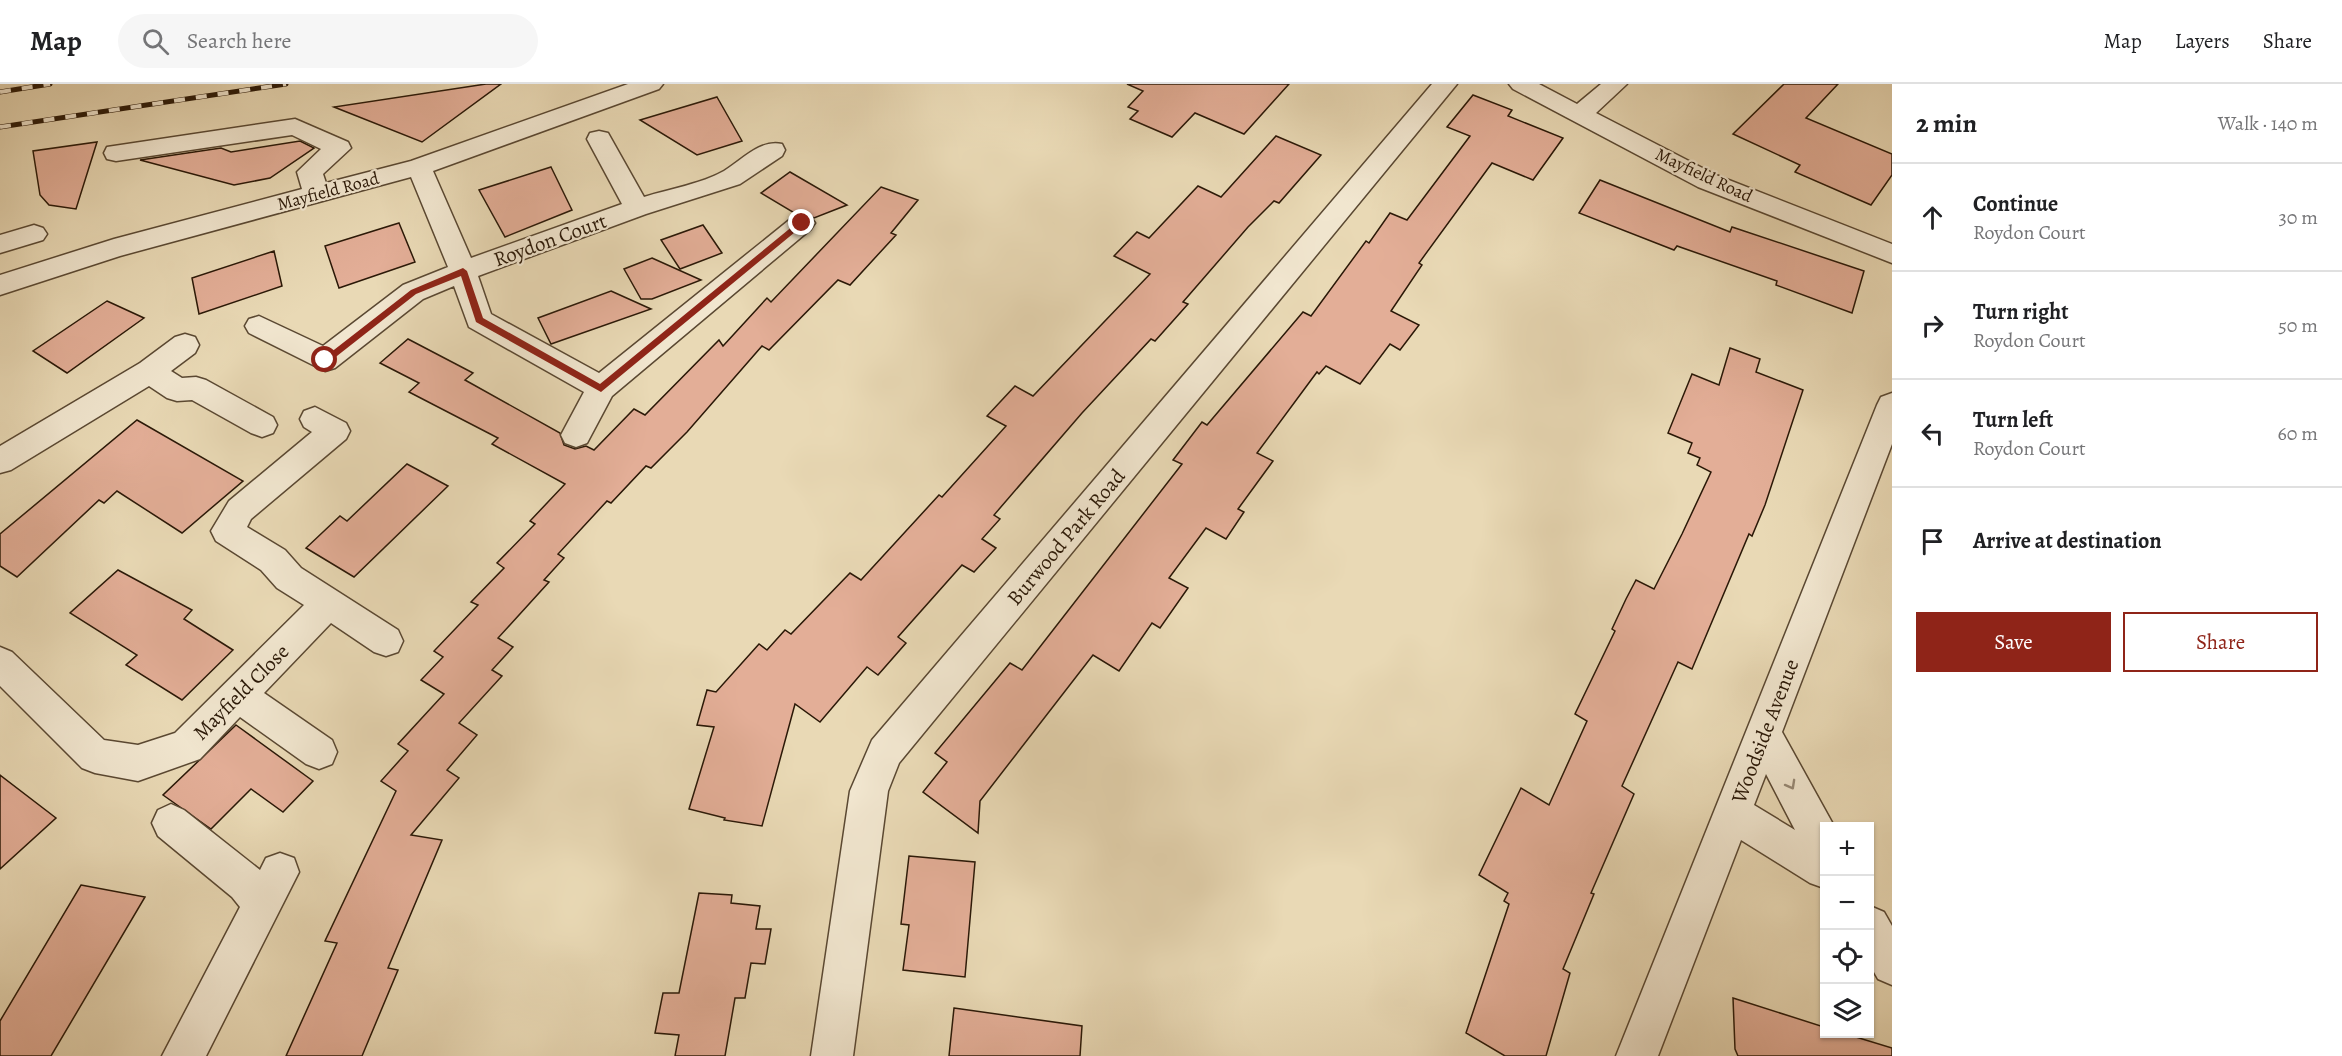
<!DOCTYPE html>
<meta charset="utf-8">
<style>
body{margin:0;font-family:Alegreya,serif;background:#f6f6f6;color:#202124}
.controls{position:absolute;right:18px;bottom:18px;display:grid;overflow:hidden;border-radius:0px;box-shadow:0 2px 4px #0004}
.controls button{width:54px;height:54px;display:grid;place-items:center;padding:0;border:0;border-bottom:2px solid #e0e0e0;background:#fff;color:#202124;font:30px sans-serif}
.stop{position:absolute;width:18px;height:18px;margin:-14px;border:4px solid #8f2418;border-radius:50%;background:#fff}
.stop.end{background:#8f2418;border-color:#fff;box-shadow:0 2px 6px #0008}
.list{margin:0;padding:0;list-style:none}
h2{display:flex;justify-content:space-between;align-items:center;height:78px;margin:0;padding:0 24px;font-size:26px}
h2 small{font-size:20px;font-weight:400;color:#757577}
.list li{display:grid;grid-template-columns:39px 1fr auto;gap:18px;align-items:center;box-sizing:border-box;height:108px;padding:0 24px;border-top:2px solid #e0e0e0}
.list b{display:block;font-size:22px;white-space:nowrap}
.list p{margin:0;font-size:20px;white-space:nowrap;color:#757577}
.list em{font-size:20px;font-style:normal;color:#757577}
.actions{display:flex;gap:12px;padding:18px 24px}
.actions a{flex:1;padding:14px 0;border:2px solid #8f2418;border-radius:0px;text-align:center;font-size:21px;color:#8f2418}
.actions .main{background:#8f2418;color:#fff}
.icon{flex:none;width:33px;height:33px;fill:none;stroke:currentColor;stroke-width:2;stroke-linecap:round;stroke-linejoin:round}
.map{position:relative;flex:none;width:1892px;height:972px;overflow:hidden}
header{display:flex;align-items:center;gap:36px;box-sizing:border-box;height:84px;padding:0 30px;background:#fff;border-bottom:2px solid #e0e0e0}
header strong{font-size:28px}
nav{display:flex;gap:33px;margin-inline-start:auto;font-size:21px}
.search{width:420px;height:54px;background:#f6f6f6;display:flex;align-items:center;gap:15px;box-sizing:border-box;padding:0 21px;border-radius:33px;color:#757577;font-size:22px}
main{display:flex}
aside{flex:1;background:#fff}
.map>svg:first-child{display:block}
.building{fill:#e3ae97;stroke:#2a1807;stroke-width:1.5}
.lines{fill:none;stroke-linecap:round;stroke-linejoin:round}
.minor-casing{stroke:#5a4832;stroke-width:3}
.minor{fill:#f1e6cf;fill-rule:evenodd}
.rail-casing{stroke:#2a1807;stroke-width:5}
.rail{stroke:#f1e6cf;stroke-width:4;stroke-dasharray:11;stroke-linecap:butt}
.oneway{stroke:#978975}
.route{fill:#8f2418}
.labels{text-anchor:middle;stroke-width:4.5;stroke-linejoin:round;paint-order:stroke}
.far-street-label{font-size:18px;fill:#2a1807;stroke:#f1e6cf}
.street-label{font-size:21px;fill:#2a1807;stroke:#f1e6cf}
</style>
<header>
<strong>Map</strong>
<div class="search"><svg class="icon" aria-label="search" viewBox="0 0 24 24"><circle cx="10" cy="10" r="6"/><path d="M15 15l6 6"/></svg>Search here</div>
<nav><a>Map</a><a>Layers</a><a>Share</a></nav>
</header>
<main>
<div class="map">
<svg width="1892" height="972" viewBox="0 0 1892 972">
<rect width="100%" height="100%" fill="#e9d9b5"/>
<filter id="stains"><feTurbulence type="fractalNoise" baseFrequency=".00333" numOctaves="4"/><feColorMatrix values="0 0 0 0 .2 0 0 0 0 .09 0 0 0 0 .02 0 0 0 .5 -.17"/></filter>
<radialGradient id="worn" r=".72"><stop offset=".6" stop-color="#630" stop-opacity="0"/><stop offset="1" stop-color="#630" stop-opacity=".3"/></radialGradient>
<g class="building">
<path d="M486,0H501L422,58L334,23Z"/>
<path d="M1127,0H1289L1244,50L1195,29L1172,53L1130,35L1138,27L1128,23L1143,7Z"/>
<path d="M1784,0H1838L1806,34L1892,70V91L1871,121L1795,88L1800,81L1733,50Z"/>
<path d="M1473,11L1512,26L1508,32L1563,54L1533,96L1492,79L1419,179L1422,181L1391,227L1419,241L1400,266L1390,260L1360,300L1326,282L1319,290L1317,288L1257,369L1273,377L1238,425L1244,428L1226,455L1206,444L1169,494L1188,504L1160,544L1152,539L1119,587L1093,571L980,717L978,749L923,708L947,678L935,669L1010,579L1022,586L1182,380L1173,376L1202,338L1207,341L1303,228L1311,232L1366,157L1369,159L1390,129L1407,136L1470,52L1447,43Z"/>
<path d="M717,13L742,57L697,71L640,36Z"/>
<path d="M1276,52L1321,71L1279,119L1274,117L1248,143L1183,218L1188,220L1155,257L1151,255L1082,329L994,431L1000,435L982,455L996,464L974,488L962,481L898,553L906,559L878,591L867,583L820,638L795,620L762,742L724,736L725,734L689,725L714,643L697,641L707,606L716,608L759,560L767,566L785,546L791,550L850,489L861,496L939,411L942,413L1006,342L987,332L1015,302L1033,312L1150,190L1114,172L1137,148L1149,154L1198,102L1221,113Z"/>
<path d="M300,57L314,64L270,94L234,101L140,76L221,64L231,68Z"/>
<path d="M97,58L76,125L49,121L40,111L33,67Z"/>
<path d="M551,83L572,126L505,153L479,106Z"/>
<path d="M790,88L847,121L814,134L803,128L796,130L761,109Z"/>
<path d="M1600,96L1730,148L1732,143L1864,187L1852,229L1776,201L1777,197L1677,162L1674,166L1579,129Z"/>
<path d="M881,103L918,116L891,149L896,151L850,201L838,196L769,266L762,262L687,348L651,384L646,382L611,419L607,417L558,470L564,474L544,496L549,498L498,554L513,563L492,586L502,592L459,639L477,651L447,686L459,694L411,751L442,756L388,884L398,886L362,972H286L337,859L325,857L396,707L381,697L408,667L398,660L444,610L421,596L443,573L434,567L478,521L471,518L504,484L497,479L535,440L530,437L565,400L492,360L498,354L409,308L419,299L380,279L408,255L473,289L465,296L560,349L564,361L575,365L586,362L594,366L634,325L645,331L719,256L723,262L767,214L771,218Z"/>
<path d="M399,139L415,178L339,204L325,162Z"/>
<path d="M703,141L722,169L680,185L661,156Z"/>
<path d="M274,167L282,202L199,230L192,194Z"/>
<path d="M652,174L701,196L652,215H641L624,185Z"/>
<path d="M611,207L651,225L551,260L538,234Z"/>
<path d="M107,217L144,234L67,289L33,267Z"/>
<path d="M1730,264L1760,275L1756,288L1803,306L1765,421L1752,452L1749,450L1692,585L1678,578L1622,702L1634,710L1591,809L1594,810L1563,885L1570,889L1546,972H1505L1466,949L1509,820L1504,817L1508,809L1479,791L1521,704L1549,721L1587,637L1575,630L1615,547L1612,545L1626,515L1636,496L1654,505L1682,450L1711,388L1697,381L1700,374L1688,369L1692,359L1668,349L1692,290L1719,301Z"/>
<path d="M137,336L243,397L182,449L117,407L104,419L99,416L17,493L0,482V450Z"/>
<path d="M407,380L448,402L354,493L306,464L340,432L347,437Z"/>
<path d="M118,486L192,526L184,535L233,566L182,616L126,581L137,571L70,529Z"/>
<path d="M236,641L313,697L283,728L251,705L211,745L163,711Z"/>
<path d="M0,691L56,734L0,785Z"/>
<path d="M909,772L975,778L965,893L903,886L909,841L901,840Z"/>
<path d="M81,801L145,813L51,972H0V937Z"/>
<path d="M699,809L732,811L731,819L760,822L756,845H771L765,880L751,879L745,914H735L725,972H675L679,951L655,949L663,909H679Z"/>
<path d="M1733,914L1824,943V950H1846L1892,964V972H1738L1735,965Z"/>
<path d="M954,924L1082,942L1080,972H949Z"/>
</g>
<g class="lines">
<g class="minor-casing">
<g id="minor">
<path d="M628,0H663L659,5L433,87L471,174L622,120L587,55L590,49L599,47L608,49L644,113C669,105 701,100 724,87C742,76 760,55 782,60L785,66L782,72L740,100L646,130L478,192L491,230L599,289L793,133L802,130L811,133L815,139L811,145L612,312L587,359L576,363L565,359L561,351L584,308L469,243L454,202L423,215L335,284L325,287L249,249L245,242L249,235L259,232L323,262L403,201L448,183L411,93L120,172L0,211V191L114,155L302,105L297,88L321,65L292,51L116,77L107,75L104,69L107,63L295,35L348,58L351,64L323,90L326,99L411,77Z"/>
<path d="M1432,0H1457L899,679L888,707L853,972H811L850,707L872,656Z"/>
<path d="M1509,0H1539L1577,20L1601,0H1627L1596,29L1716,91L1892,160V179L1698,103L1513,5Z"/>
<path d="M34,141L43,144L47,150L43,156L0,169V151Z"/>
<path d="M185,250L195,253L199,261L195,269L171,287L182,294L196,293L206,296L273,333L277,341L273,349L262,353L251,349L192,316L177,317L167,314L149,302L11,386L0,389V362L140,279L175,253Z"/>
<path d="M1892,309V360L1782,648L1834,742H1824V804L1810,799L1741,756L1658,972H1616L1877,321L1881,313ZM1766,690L1795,746L1754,721Z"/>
<path d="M315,323L346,339L350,347L346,355L251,435L247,443L285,466L301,484L398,546L403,557L398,568L386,572L374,568L331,539L264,609L332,656L337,668L332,680L319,685L306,680L240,633L200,675L138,697L95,689L82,684L0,602V563L12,568L104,656L138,661L175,649L304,521L277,504L261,486L216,457L211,447L229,417L312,348L304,343L300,335L304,327Z"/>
<path d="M171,720L184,726L260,786L266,774L280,769L294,774L299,788L206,972H162L240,823L232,813L158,752L152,739L158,726Z"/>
<path d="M1870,822L1884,828L1892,842V901L1878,895L1870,881Z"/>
</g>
</g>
<use href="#minor" class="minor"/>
<g class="rail-casing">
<g id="rail">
<path d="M0,8L50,0"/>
<path d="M0,43L286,0"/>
</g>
</g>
<use href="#rail" class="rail"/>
</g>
<defs><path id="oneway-chevron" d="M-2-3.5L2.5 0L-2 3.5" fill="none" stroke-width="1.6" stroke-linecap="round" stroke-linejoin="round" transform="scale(1.5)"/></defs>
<use class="oneway" href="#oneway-chevron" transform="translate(1791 701) rotate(61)"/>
<path class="route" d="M799,137L806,139L601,308L476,238L461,192L416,210L328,279L321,276L411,206L463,184L467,187L483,234L600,300Z"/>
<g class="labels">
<g class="far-street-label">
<text transform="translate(1704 91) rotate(25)" y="6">Mayfield Road</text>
<text transform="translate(328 107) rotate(-15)" y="6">Mayfield Road</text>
</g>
<g class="street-label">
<text transform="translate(550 156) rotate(-20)" y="7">Roydon Court</text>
<text transform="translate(1066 453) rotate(-50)" y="7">Burwood Park Road</text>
<text transform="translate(241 608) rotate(-45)" y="7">Mayfield Close</text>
<text transform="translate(1765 647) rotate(-69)" y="7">Woodside Avenue</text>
</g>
</g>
<rect width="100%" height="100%" filter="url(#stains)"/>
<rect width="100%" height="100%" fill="url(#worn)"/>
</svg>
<div class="controls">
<button>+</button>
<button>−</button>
<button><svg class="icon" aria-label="locate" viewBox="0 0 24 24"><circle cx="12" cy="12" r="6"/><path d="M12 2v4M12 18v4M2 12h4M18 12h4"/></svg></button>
<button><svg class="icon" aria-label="layers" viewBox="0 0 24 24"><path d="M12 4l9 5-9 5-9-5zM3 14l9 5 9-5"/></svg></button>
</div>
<div class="stop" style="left:325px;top:276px"></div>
<div class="stop end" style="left:802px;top:139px"></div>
</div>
<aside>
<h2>2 min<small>Walk · 140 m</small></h2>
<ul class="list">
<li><svg class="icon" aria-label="ahead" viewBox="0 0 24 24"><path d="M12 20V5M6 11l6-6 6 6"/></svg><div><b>Continue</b><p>Roydon Court</p></div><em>30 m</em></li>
<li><svg class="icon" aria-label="right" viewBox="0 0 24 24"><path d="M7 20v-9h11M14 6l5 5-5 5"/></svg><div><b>Turn right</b><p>Roydon Court</p></div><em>50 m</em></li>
<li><svg class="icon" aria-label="left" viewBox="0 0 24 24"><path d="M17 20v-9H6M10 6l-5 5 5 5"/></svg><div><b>Turn left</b><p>Roydon Court</p></div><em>60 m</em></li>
<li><svg class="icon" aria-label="arrive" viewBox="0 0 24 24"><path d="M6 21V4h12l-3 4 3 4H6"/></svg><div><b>Arrive at destination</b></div></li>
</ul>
<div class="actions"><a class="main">Save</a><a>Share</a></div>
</aside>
</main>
